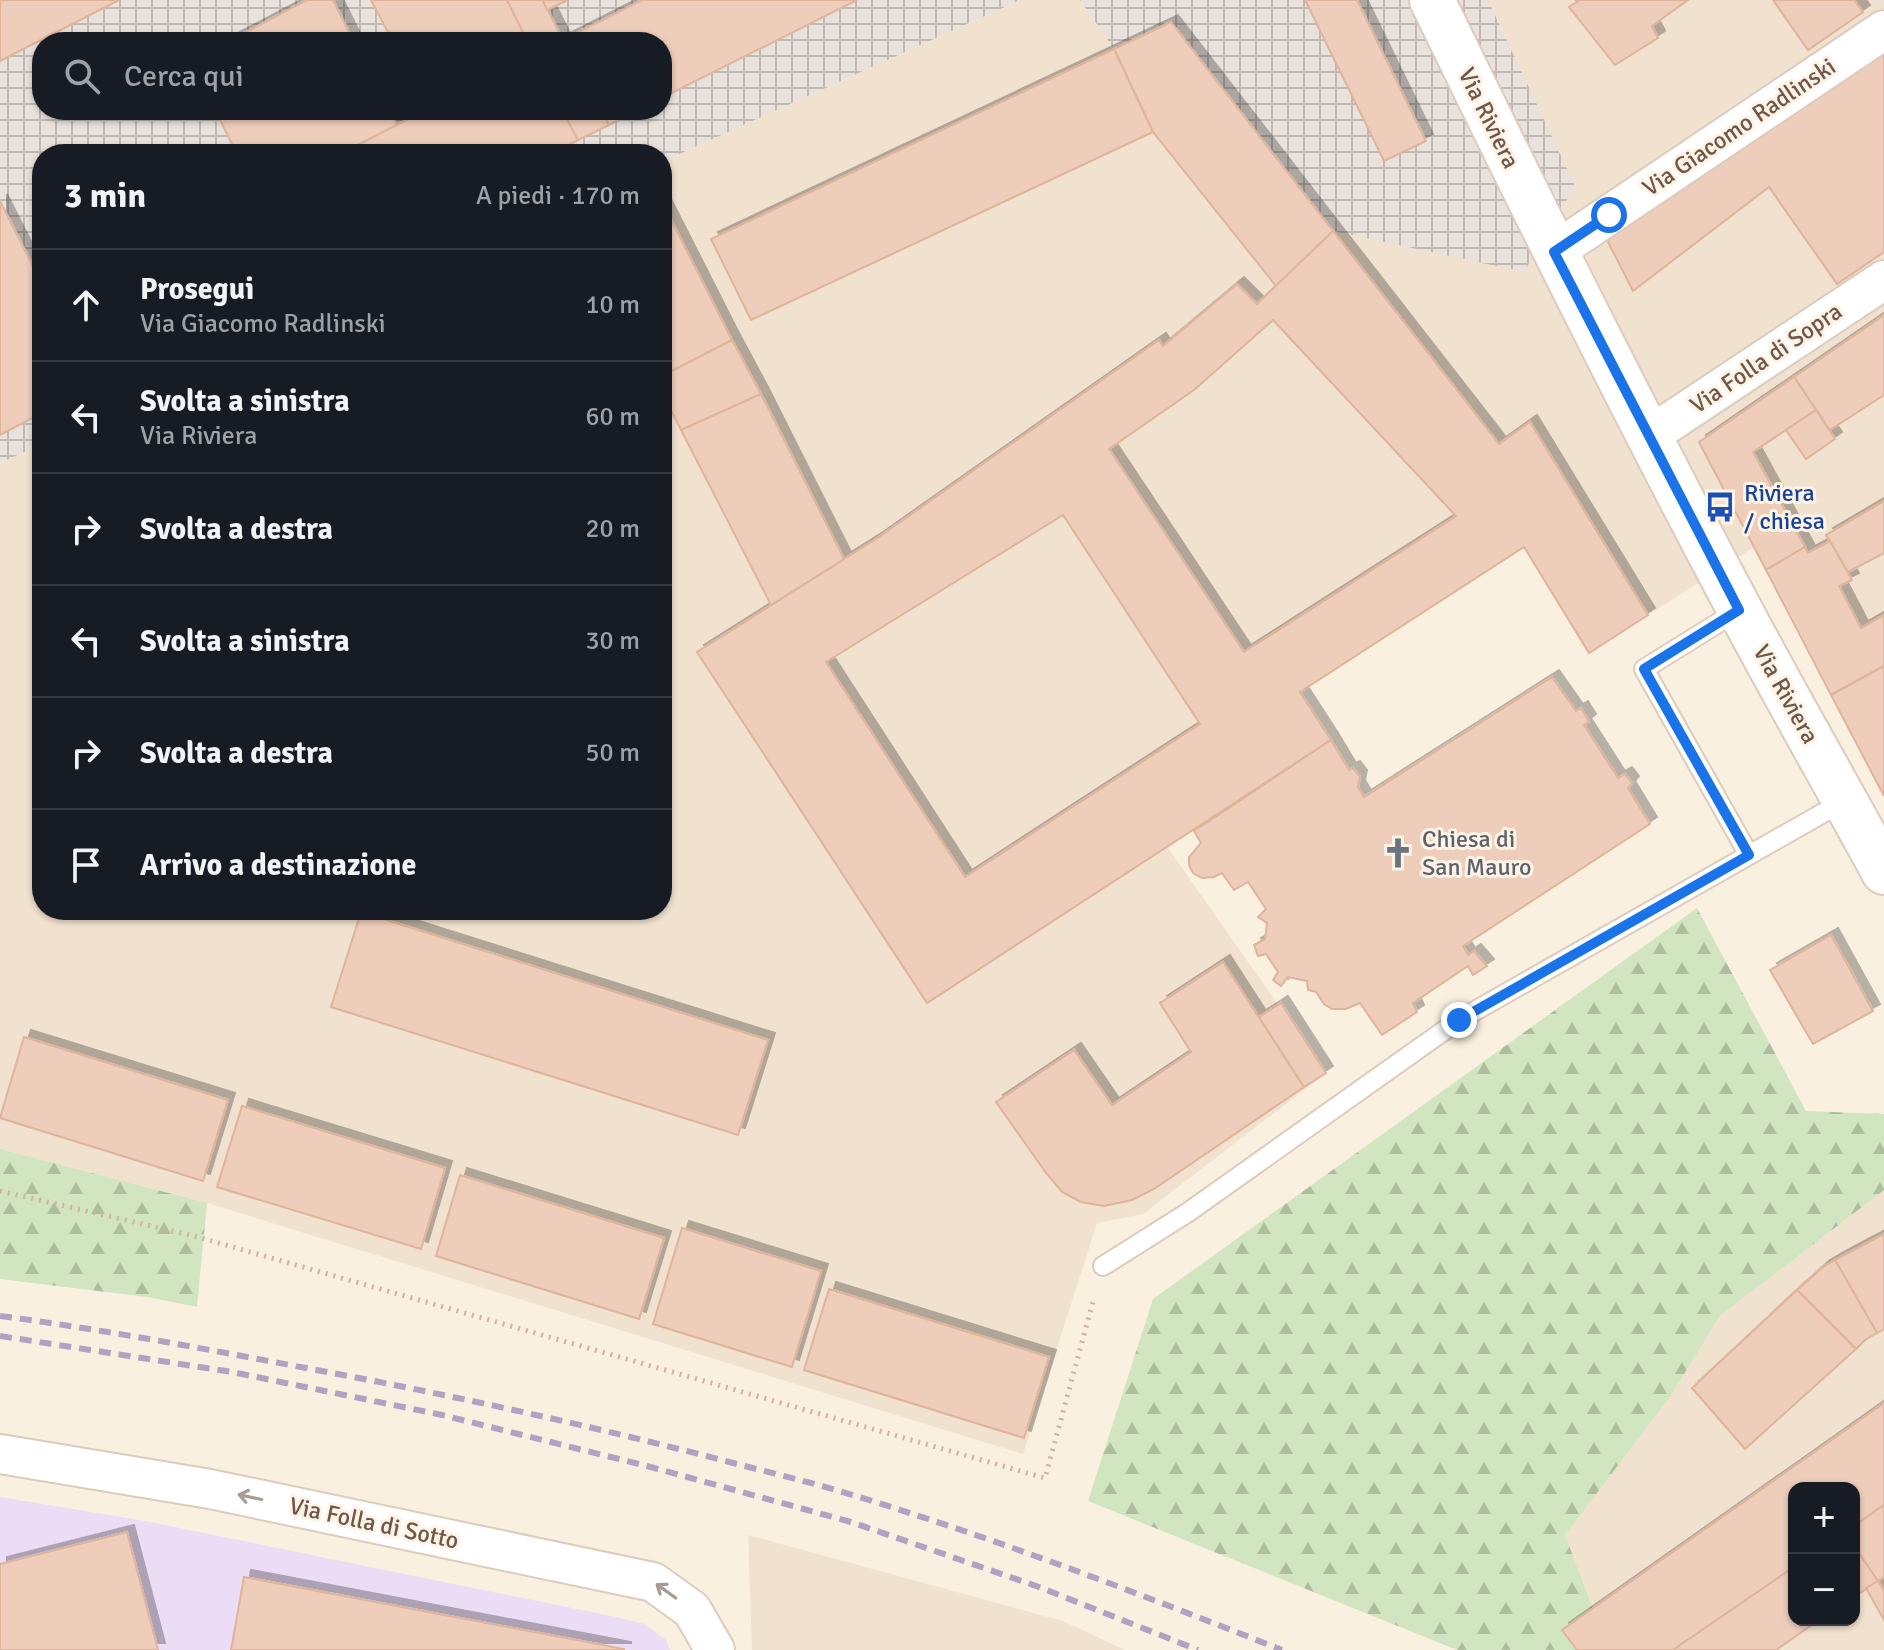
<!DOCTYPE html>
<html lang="it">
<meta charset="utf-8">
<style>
body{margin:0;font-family:Signika,sans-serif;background:#242831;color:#f1f3f6}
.controls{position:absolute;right:24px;bottom:24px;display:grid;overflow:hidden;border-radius:16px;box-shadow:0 2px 6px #0004}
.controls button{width:72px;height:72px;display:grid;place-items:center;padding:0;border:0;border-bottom:2px solid #363941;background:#171b24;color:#f1f3f6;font:40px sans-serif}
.stop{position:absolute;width:24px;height:24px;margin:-18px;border:6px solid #1a73e8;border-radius:50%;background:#fff}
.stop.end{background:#1a73e8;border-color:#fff;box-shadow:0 2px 8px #0008}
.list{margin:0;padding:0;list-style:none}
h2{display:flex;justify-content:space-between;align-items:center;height:104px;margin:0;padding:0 32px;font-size:34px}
h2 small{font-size:26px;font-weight:400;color:#9ea1a6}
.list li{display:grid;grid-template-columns:52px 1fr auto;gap:24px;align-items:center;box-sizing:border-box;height:112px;padding:0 32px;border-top:2px solid #363941}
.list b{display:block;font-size:30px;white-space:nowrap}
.list p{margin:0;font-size:26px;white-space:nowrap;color:#9ea1a6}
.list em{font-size:26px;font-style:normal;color:#9ea1a6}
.icon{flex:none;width:44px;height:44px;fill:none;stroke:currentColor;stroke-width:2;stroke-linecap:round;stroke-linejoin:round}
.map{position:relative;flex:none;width:1884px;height:1650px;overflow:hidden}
.search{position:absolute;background:#171b24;box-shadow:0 2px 6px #0004;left:32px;top:32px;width:640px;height:88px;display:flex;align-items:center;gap:20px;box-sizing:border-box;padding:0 28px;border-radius:32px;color:#9ea1a6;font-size:30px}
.panel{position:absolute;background:#171b24;box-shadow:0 2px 6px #0004;left:32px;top:144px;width:640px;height:776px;border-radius:32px}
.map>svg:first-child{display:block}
.residential{fill:#f1e1cf;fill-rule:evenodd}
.industrial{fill:url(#industrial-grid);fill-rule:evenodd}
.education{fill:#ecddf6}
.forest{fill:url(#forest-firs)}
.building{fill:#eecdba;stroke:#dfb49b;stroke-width:2;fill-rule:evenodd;filter:url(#shadow)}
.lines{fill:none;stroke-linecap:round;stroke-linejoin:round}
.service-casing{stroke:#ddccbd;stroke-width:22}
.minor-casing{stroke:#ddccbd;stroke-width:42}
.tertiary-casing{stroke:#ddccbd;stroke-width:48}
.path{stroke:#d2b19e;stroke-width:5;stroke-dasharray:2 6;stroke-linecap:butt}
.service{stroke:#fff;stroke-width:18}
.minor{stroke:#fff;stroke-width:38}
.tertiary{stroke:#fff;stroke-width:44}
.rail{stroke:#b2a1c2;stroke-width:6;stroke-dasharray:12 8;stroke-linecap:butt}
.oneway{stroke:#a99a92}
.route{stroke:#1a73e8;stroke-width:10}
.labels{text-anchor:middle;stroke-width:6;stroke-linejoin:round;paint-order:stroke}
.street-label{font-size:24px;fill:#6f5649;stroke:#fef4e6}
.transit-label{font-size:24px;fill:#164399;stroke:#fef4e6;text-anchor:start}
.worship-label{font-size:24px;fill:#5b616d;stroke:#fef4e6;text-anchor:start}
</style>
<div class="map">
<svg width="1884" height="1650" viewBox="0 0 1884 1650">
<defs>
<pattern id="industrial-grid" width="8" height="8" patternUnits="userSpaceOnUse" patternTransform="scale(2)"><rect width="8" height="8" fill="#e9e2dc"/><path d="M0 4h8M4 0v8" fill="none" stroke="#c1bab4"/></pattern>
<pattern id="forest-firs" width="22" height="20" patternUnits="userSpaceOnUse" patternTransform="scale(2)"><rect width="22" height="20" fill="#d1e6c0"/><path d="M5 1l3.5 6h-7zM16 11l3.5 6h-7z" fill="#aebd9e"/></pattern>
<filter id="shadow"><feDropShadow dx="7" dy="-7" stdDeviation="0" flood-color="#0004"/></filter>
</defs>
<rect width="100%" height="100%" fill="#faf0e0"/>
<g class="residential">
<path d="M1020,0H1080L1114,48L1171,22L1574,186L1488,0H1884V796L1754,547L1589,653L1524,548L1301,692L1331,740L1168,848L1326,1073L1143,1214L1097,1223L1023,1454L207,1203L0,1149V463L42,444V910H662V162Z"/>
<path d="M1884,1190V1650H1609L1565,1535L1670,1397L1720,1316ZM1794,1488H1854V1620H1794Z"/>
<path d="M748,1535L1063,1621L1125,1650H752Z"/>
</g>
<g class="industrial">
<path d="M0,0H1020L662,162V154H42V444L0,463ZM42,42H662V110H42Z"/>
<path d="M1080,0H1488L1575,186L1524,272L1333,231L1171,23L1114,49Z"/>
</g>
<path class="education" d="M0,1497L145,1521L621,1618L644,1624L666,1640L670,1650H0Z"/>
<g class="forest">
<path d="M1697,908L1806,1111L1884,1114V1190L1720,1316L1670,1397L1565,1535L1609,1650H1457L1088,1501L1153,1299Z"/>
<path d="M0,1149L207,1203L197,1307L147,1297L0,1279Z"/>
</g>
<g class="building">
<path d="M0,0H119L0,61Z"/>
<path d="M307,0H333L354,42H227Z"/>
<path d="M371,0H507L528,42H393Z"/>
<path d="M507,0H543L564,42H528Z"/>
<path d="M543,0H568L547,10Z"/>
<path d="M642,0H857L662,98V42H564L563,40Z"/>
<path d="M1305,0H1357L1426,141L1384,161Z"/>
<path d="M1580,0H1688L1652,26L1658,38L1615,65L1569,7Z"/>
<path d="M1773,0H1854L1863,12L1808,50Z"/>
<path d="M1171,22L1333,231L1276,286L1153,132L1114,49Z"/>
<path d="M1884,45V252L1837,284L1769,187L1633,291L1604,234Z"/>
<path d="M1114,49L1153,132L751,320L711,239Z"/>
<path d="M215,110H389L397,125L340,154H237Z"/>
<path d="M426,110H562L578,140L551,154H340Z"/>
<path d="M562,110H601L609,125L578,140Z"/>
<path d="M601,110H638L609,125Z"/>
<path d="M0,201L42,284V413L0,435Z"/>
<path d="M662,202L732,340L662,376Z"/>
<path d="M1333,231L1499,444L1530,422L1648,615L1589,653L1524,547L1300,692L1331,740L927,1003L697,652L876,539L1159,340L1163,346L1237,284L1257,304ZM1273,320L1456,516L1244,652L1109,449L1194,390ZM1063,515L1200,724L965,877L826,662Z"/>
<path d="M1884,315V395L1830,430L1794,377Z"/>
<path d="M732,340L761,394L681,430L662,393V376Z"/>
<path d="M1794,377L1816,410L1753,452L1805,547L1766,570L1699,442Z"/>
<path d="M761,394L844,559L771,605L681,430Z"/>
<path d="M1816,410L1835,439L1806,459L1786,430Z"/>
<path d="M1884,501V553L1848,572L1826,535Z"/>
<path d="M1830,541L1852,580L1839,586L1861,628L1884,615V666L1831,695L1766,570L1805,547L1808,553Z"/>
<path d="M1884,666V796L1831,695Z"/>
<path d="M1552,677L1576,711L1581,708L1589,721L1584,725L1618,778L1625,774L1632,783L1628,788L1650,824L1463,946L1468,955L1474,951L1487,966L1473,975L1468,966L1413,1003L1417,1012L1382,1035L1360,1003L1346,1009H1332L1324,1004L1316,992L1308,990L1307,981L1288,977L1281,986L1273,980L1278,972L1266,954L1258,956L1254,945L1265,939L1267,923L1258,917L1266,909L1248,882L1234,890L1222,873L1214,877L1202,878L1193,873L1189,865V857L1201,843L1194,831L1331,740L1349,770L1353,768L1360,777L1358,787L1364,797Z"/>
<path d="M361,912L768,1040L738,1135L331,1007Z"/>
<path d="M1831,935L1873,1011L1813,1044L1770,970Z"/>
<path d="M1223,962L1304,1087L1154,1189L1132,1200L1104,1206L1081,1202L1062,1192L1046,1173L996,1102L1074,1050L1112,1105L1191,1052L1160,1003Z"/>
<path d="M1281,1003L1326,1073L1304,1087L1259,1017Z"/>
<path d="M24,1037L228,1100L203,1181L0,1118Z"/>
<path d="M242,1106L445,1168L421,1249L217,1187Z"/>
<path d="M460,1175L664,1238L639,1319L436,1256Z"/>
<path d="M682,1228L821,1271L792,1367L653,1324Z"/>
<path d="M1884,1234V1329L1877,1333L1835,1260Z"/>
<path d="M1835,1260L1877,1333L1865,1340L1856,1349L1797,1290L1823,1267Z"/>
<path d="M829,1289L1049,1357L1024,1438L804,1370Z"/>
<path d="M1797,1290L1856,1349L1745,1449L1692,1388Z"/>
<path d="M1884,1403V1505L1854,1526V1488H1794V1567L1673,1650H1577L1562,1630Z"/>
<path d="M1884,1505V1577L1878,1581L1854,1546V1526Z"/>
<path d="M127,1532L158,1650H0V1564Z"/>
<path d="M1854,1546L1878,1581L1854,1597Z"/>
<path d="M1794,1567V1620H1819L1776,1650H1673Z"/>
<path d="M244,1577L624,1649V1650H231Z"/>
<path d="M1878,1581L1884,1591V1620L1866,1588Z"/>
</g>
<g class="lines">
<g class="service-casing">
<g id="service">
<path d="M1739,610L1644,669L1749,855"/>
<path d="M1103,1266L1187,1213L1459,1020L1844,801"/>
</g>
</g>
<g class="minor-casing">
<g id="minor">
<path d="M1554,252L1884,30"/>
<path d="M1649,436L1884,280"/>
<path d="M0,1454L210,1489L653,1582L692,1610L715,1650"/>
</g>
</g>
<g class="tertiary-casing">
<path id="tertiary" d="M1432,0C1532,206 1633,410 1741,612C1787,699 1837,785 1884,872"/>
</g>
<path class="path" d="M0,1191L194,1236L1045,1478L1094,1298"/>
<use href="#service" class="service"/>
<use href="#minor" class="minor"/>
<use href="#tertiary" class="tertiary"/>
<g class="rail">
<path d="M0,1316C108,1330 215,1351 322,1371C460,1397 597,1427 733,1463C767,1472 802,1480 836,1490C987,1535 1135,1592 1282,1650"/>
<path d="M0,1336L232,1372L442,1415L647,1466L851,1522L1039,1587L1198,1650"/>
</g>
</g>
<defs><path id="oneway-shaft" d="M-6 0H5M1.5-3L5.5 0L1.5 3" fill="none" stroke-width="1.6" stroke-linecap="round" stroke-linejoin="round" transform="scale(2)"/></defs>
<g class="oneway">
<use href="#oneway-shaft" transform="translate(250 1497) rotate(-168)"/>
<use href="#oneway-shaft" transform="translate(666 1591) rotate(-144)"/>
</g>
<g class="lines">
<path class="route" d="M1459,1020L1749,855L1644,669L1739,610L1554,252L1609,215"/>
</g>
<defs>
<g id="bus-bare" transform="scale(2.4)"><path d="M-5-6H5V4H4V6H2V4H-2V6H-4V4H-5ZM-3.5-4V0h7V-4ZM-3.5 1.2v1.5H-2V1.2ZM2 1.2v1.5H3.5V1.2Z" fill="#1a4fb4" stroke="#fef4e6" stroke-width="2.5" paint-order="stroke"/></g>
<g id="church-bare" transform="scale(2.4)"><path d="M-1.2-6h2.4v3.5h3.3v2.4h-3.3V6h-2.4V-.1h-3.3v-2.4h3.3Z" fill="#6b7280" stroke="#fef4e6" stroke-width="2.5" paint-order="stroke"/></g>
</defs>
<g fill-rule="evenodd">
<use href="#bus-bare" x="1720" y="507"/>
<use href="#church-bare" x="1398" y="853"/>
</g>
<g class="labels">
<g class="street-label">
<text transform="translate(1489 118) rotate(64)" y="8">Via Riviera</text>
<text transform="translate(1739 127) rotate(-34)" y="8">Via Giacomo Radlinski</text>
<text transform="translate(1766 358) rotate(-34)" y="8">Via Folla di Sopra</text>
<text transform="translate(1786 694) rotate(61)" y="8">Via Riviera</text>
<text transform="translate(374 1523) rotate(12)" y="8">Via Folla di Sotto</text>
</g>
<g class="transit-label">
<text x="1744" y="501">Riviera<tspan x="1744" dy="28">/ chiesa</tspan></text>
</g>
<g class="worship-label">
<text x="1422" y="847">Chiesa di<tspan x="1422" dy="28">San Mauro</tspan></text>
</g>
</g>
</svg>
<div class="controls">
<button>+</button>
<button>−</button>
</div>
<div class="stop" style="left:1609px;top:215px"></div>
<div class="stop end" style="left:1459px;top:1020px"></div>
<div class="search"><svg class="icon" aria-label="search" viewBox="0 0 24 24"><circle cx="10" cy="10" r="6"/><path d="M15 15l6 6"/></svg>Cerca qui</div>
<section class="panel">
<h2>3 min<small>A piedi · 170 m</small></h2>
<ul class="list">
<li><svg class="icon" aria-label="ahead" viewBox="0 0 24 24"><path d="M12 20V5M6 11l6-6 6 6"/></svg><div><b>Prosegui</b><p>Via Giacomo Radlinski</p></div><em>10 m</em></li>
<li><svg class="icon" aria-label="left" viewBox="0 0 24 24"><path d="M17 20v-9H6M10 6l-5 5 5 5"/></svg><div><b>Svolta a sinistra</b><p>Via Riviera</p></div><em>60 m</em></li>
<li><svg class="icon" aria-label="right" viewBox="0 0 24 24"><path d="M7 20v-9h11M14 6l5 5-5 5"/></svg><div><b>Svolta a destra</b></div><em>20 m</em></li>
<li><svg class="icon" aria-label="left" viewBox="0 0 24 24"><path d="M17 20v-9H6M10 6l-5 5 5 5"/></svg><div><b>Svolta a sinistra</b></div><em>30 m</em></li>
<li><svg class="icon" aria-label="right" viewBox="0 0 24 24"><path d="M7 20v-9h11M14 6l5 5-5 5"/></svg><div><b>Svolta a destra</b></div><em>50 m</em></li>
<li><svg class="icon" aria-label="arrive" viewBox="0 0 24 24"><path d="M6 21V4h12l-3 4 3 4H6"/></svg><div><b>Arrivo a destinazione</b></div></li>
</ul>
</section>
</div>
